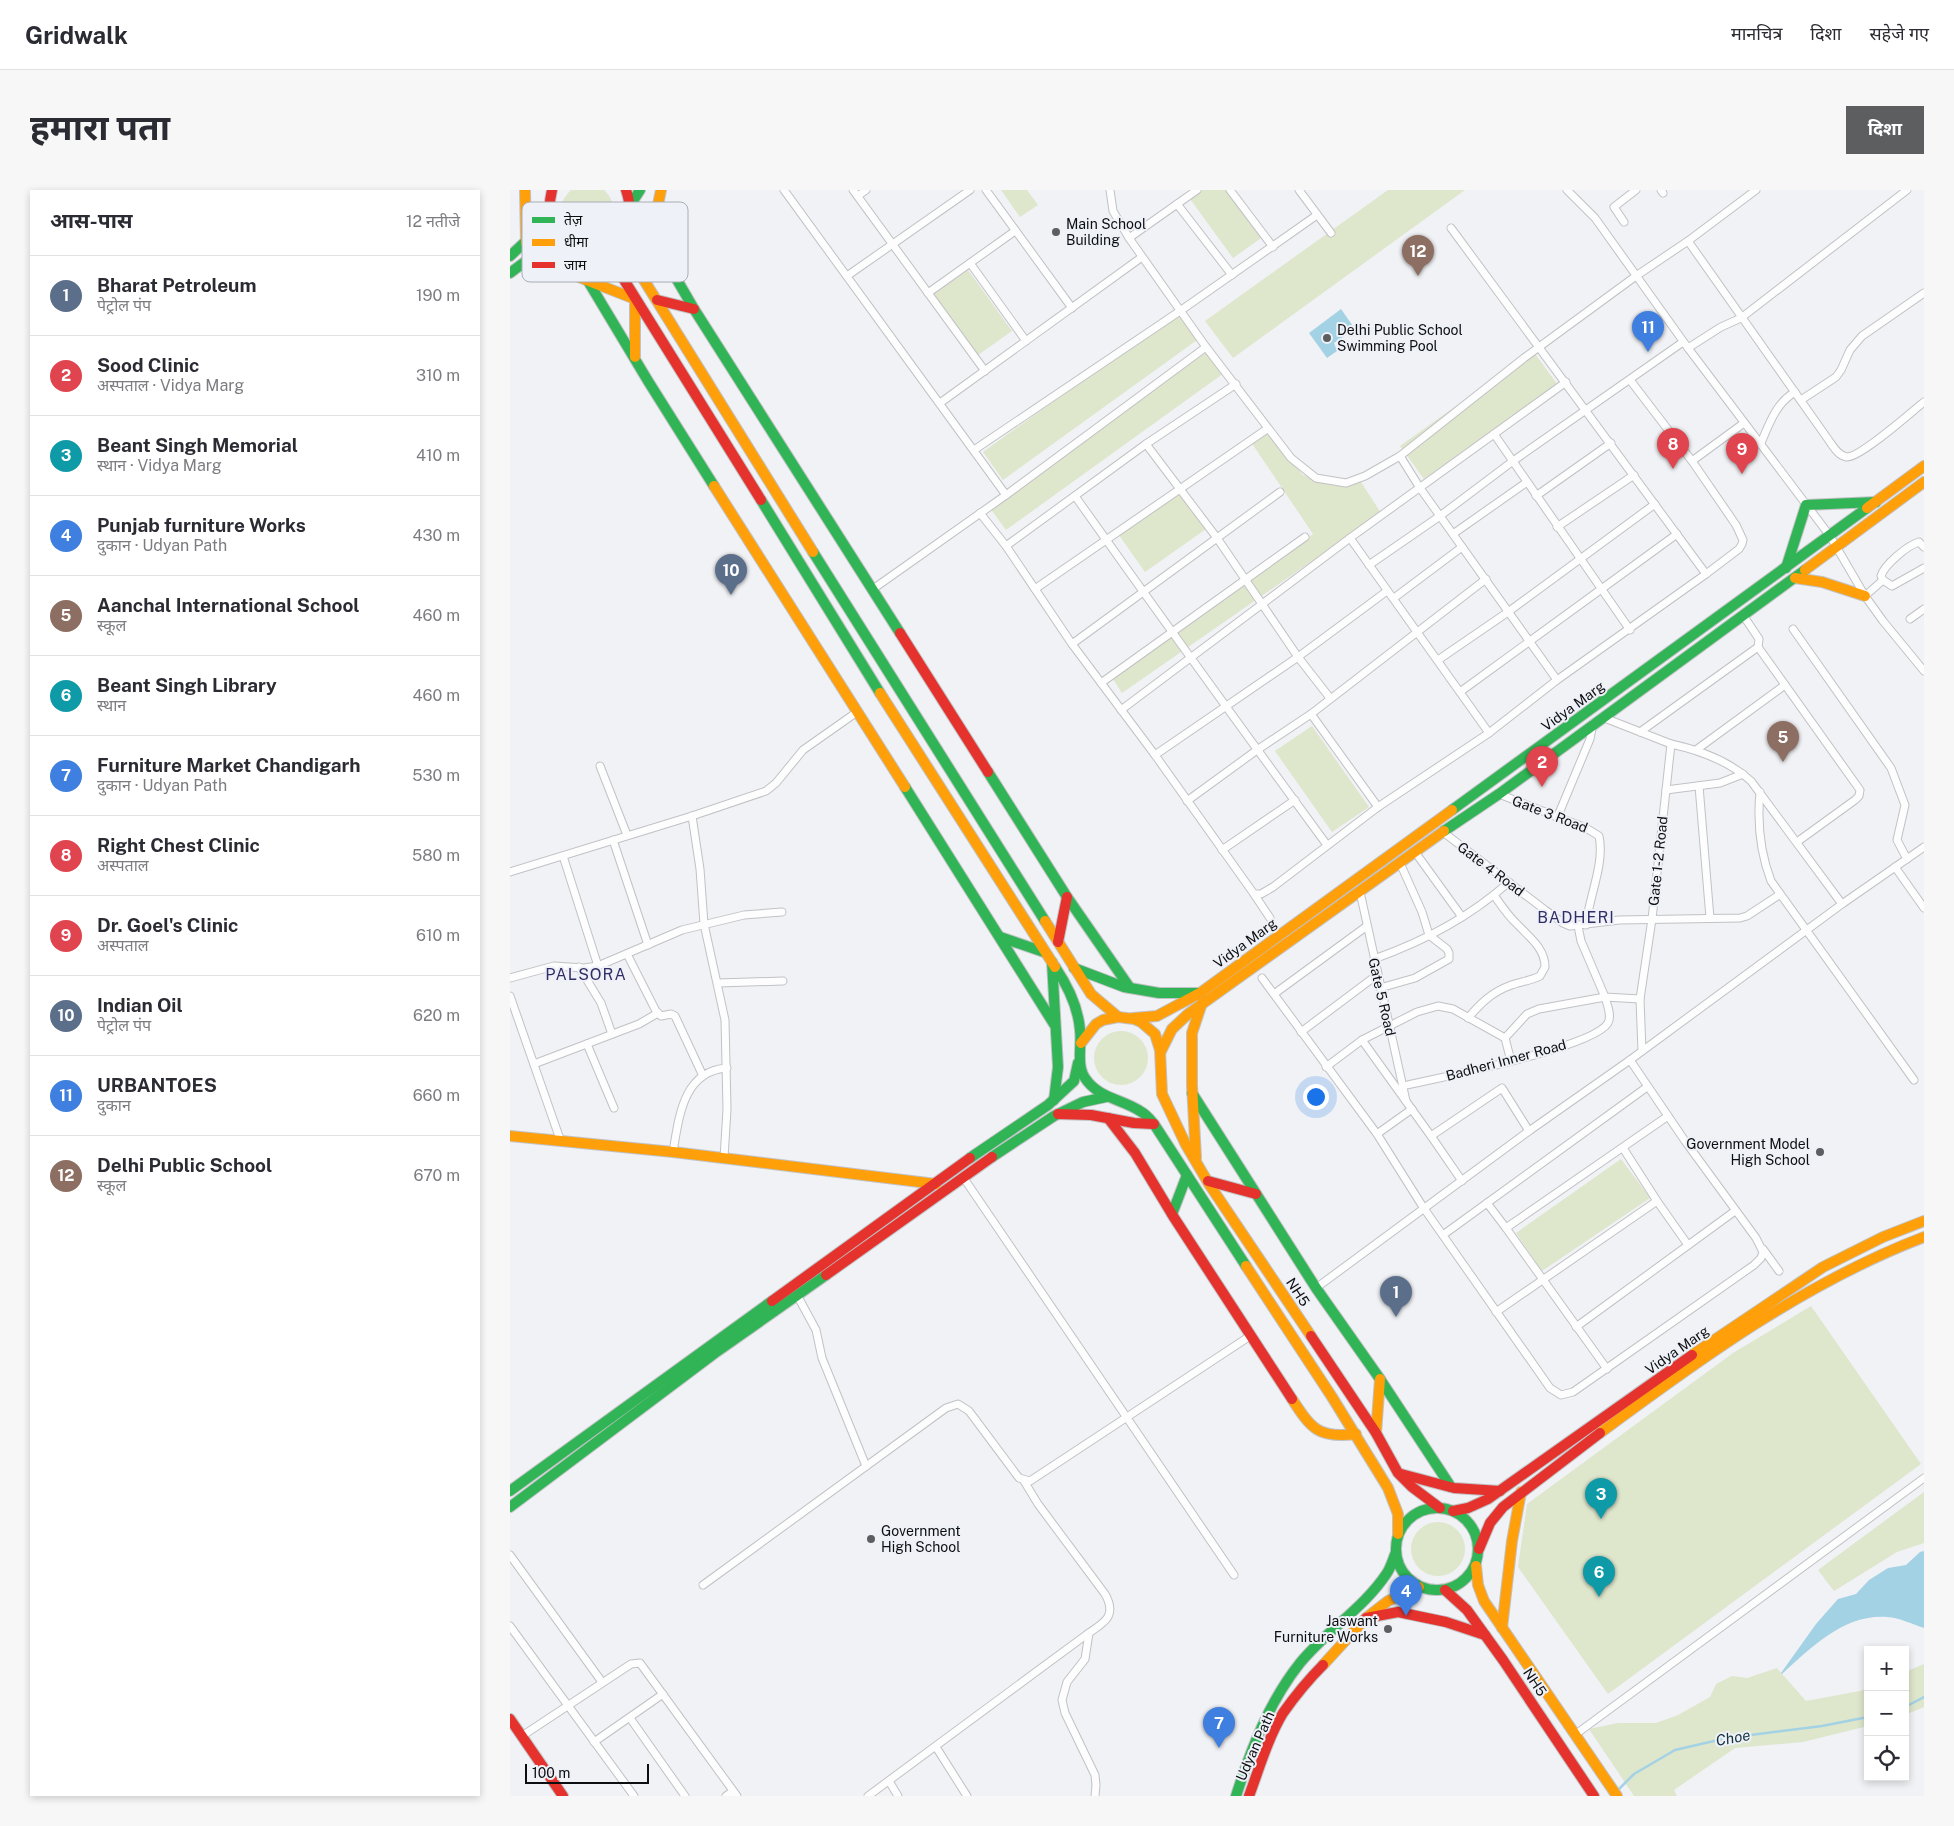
<!DOCTYPE html>
<html lang="hi">
<meta charset="utf-8">
<style>
body{margin:0;font-family:"Public Sans","Noto Sans Devanagari",sans-serif;background:#f7f7f7;color:#2b2b33}
.controls{position:absolute;right:15px;bottom:15px;display:grid;overflow:hidden;border-radius:0px;box-shadow:0 2px 8px #0003}
.controls button{width:45px;height:45px;display:grid;place-items:center;padding:0;border:0;border-bottom:1px solid #e1e1e2;background:#fff;color:#2b2b33;font:25px sans-serif}
.scale{position:absolute;left:15px;bottom:12px;width:124px;box-sizing:border-box;padding-left:5px;border:2px solid #0d0e10;border-top:0;font-size:14px;line-height:18px;white-space:nowrap;color:#0d0e10;-webkit-text-stroke:4px #eef1f7;paint-order:stroke}
.you{position:absolute;left:805px;top:906px;width:18px;height:18px;margin:-12px;border:4px solid #fff;border-radius:50%;background:#1a73e8;box-shadow:0 0 0 8px #1a73e833}
.badge{display:grid;place-items:center;width:32px;height:32px;border-radius:50%;background:#5c5e60;color:#fff;font-size:16px;font-weight:700}
.pin{position:absolute;translate:-50% -41px;filter:drop-shadow(0 1px 2px #0008)}
.pin::after{content:'';position:absolute;top:26px;width:18px;height:15px;background:inherit;clip-path:polygon(0 0,100% 0,50% 100%)}
.list{margin:0;padding:0;list-style:none}
h2{display:flex;justify-content:space-between;align-items:center;height:65px;margin:0;padding:0 20px;font-size:21px}
h2 small{font-size:16px;font-weight:400;color:#7c7c81}
.list li{display:grid;grid-template-columns:32px 1fr auto;gap:15px;align-items:center;box-sizing:border-box;height:80px;padding:0 20px;border-top:1px solid #e1e1e2}
.list b{display:block;font-size:19px;white-space:nowrap}
.list p{margin:0;font-size:16px;white-space:nowrap;color:#7c7c81}
.list em{font-size:16px;font-style:normal;color:#7c7c81}
.icon{flex:none;width:28px;height:28px;fill:none;stroke:currentColor;stroke-width:2;stroke-linecap:round;stroke-linejoin:round}
.map{position:relative;flex:none;width:1414px;height:1606px;overflow:hidden;border-radius:0px}
header{display:flex;align-items:center;gap:30px;box-sizing:border-box;height:70px;padding:0 25px;background:#fff;border-bottom:1px solid #e1e1e2}
header strong{font-size:24px}
nav{display:flex;gap:28px;margin-inline-start:auto;font-size:18px}
.intro{display:flex;align-items:center;justify-content:space-between;box-sizing:border-box;height:120px;padding:0 30px}
h1{margin:0;font-size:35px}
.button{padding:12px 22px;border-radius:0px;background:#5c5e60;color:#fff;font-size:18px;font-weight:700}
main{display:flex;gap:30px;padding:0 30px}
aside{flex:1;background:#fff;border-radius:0px;box-shadow:0 2px 8px #0003}
.map>svg:first-child{display:block}
.green{fill:#dee6cc}
.water{fill:#a4d2e5}
.lines{fill:none;stroke-linecap:round;stroke-linejoin:round}
.stream{stroke:#a4d2e5;stroke-width:2.5}
.street-casing{stroke:#c1c2c5;stroke-width:9}
.fast-casing{stroke:#c1c2c5;stroke-width:12}
.slow-casing{stroke:#c1c2c5;stroke-width:12}
.jam-casing{stroke:#c1c2c5;stroke-width:12}
.street{stroke:#fdfdfe;stroke-width:7}
.fast{stroke:#30b455;stroke-width:10}
.slow{stroke:#ff9f0a;stroke-width:10}
.jam{stroke:#e5322d;stroke-width:10}
.poi-dot{fill:#5c5e60;stroke:#eef1f7;stroke-width:2}
.labels{text-anchor:middle;stroke-width:4;stroke-linejoin:round;paint-order:stroke}
.poi-label{font-size:14px;fill:#0d0e10;stroke:#eef1f7;text-anchor:start}
.street-label{font-size:14px;fill:#0d0e10;stroke:#eef1f7}
.water-label{font-size:15px;font-style:italic;fill:#13333e;stroke:#eef1f7}
.quarter-label{font-size:16px;letter-spacing:1px;fill:#332c67;stroke:#eef1f7}
.key{fill:#eef1f7;stroke:#aaadb2;stroke-width:1}
.key-label{font-size:14px;fill:#0d0e10}
</style>
<header>
<strong>Gridwalk</strong>
<nav><a>मानचित्र</a><a>दिशा</a><a>सहेजे गए</a></nav>
</header>
<div class="intro"><h1>हमारा पता</h1><a class="button">दिशा</a></div>
<main>
<aside>
<h2>आस-पास<small>12 नतीजे</small></h2>
<ul class="list">
<li><span class="badge" style="background:#5c6f8a">1</span><div><b>Bharat Petroleum</b><p>पेट्रोल पंप</p></div><em>190 m</em></li>
<li><span class="badge" style="background:#e0444e">2</span><div><b>Sood Clinic</b><p>अस्पताल · Vidya Marg</p></div><em>310 m</em></li>
<li><span class="badge" style="background:#0f9aa8">3</span><div><b>Beant Singh Memorial</b><p>स्थान · Vidya Marg</p></div><em>410 m</em></li>
<li><span class="badge" style="background:#3f7fe0">4</span><div><b>Punjab furniture Works</b><p>दुकान · Udyan Path</p></div><em>430 m</em></li>
<li><span class="badge" style="background:#8d6e63">5</span><div><b>Aanchal International School</b><p>स्कूल</p></div><em>460 m</em></li>
<li><span class="badge" style="background:#0f9aa8">6</span><div><b>Beant Singh Library</b><p>स्थान</p></div><em>460 m</em></li>
<li><span class="badge" style="background:#3f7fe0">7</span><div><b>Furniture Market Chandigarh</b><p>दुकान · Udyan Path</p></div><em>530 m</em></li>
<li><span class="badge" style="background:#e0444e">8</span><div><b>Right Chest Clinic</b><p>अस्पताल</p></div><em>580 m</em></li>
<li><span class="badge" style="background:#e0444e">9</span><div><b>Dr. Goel's Clinic</b><p>अस्पताल</p></div><em>610 m</em></li>
<li><span class="badge" style="background:#5c6f8a">10</span><div><b>Indian Oil</b><p>पेट्रोल पंप</p></div><em>620 m</em></li>
<li><span class="badge" style="background:#3f7fe0">11</span><div><b>URBANTOES</b><p>दुकान</p></div><em>660 m</em></li>
<li><span class="badge" style="background:#8d6e63">12</span><div><b>Delhi Public School</b><p>स्कूल</p></div><em>670 m</em></li>
</ul>
</aside>
<div class="map">
<svg width="1414" height="1606" viewBox="0 0 1414 1606">
<rect width="100%" height="100%" fill="#f0f2f5"/>
<g class="green">
<path d="M61,0H94C101,7 104,14 104,24C103,72 20,42 61,0Z"/>
<path d="M491,0H517L528,15L510,27Z"/>
<path d="M686,0H721L754,46L723,68L678,6Z"/>
<path d="M878,0H955L723,168L695,131Z"/>
<path d="M458,80L502,141L468,165L424,104Z"/>
<path d="M667,122L687,150L493,290L473,262Z"/>
<path d="M698,161L714,183L496,340L480,318Z"/>
<path d="M1023,161L1047,194L914,289L890,256Z"/>
<path d="M754,239L793,285L811,292L849,289L871,323L612,503L603,489L803,344L739,249Z"/>
<path d="M669,302L696,339L635,382L609,345Z"/>
<path d="M802,536L859,617L822,642L765,561Z"/>
<circle cx="611" cy="868" r="27"/>
<path d="M1111,969L1140,1008L1032,1081L1006,1043Z"/>
<path d="M1301,1116L1411,1274L1098,1504L1008,1377L1017,1314L1223,1163Z"/>
<path d="M1414,1302V1353L1387,1362L1324,1401L1308,1380Z"/>
<circle cx="928" cy="1359" r="27"/>
<path d="M1414,1474V1517L1395,1525V1482Z"/>
<path d="M1267,1478L1296,1511L1350,1501L1358,1498V1536L1293,1552L1225,1558L1164,1600L1167,1606H1124L1079,1539L1108,1533H1146L1168,1525L1200,1507L1206,1494L1222,1486L1237,1488Z"/>
</g>
<g class="water">
<path d="M831,119L845,139L824,153L827,161L817,168L799,143Z"/>
<path d="M1414,1361V1438C1402,1434 1390,1428 1377,1427C1334,1424 1302,1457 1272,1484L1271,1483L1306,1434L1328,1409L1346,1404L1359,1390L1378,1378L1396,1375L1410,1362Z"/>
</g>
<g class="lines">
<g class="stream">
<path d="M1395,1517L1414,1507"/>
<path d="M1108,1600L1124,1584L1165,1560L1217,1548L1312,1536L1358,1527"/>
</g>
<g class="street-casing">
<g id="street">
<path d="M274,0L496,305"/>
<path d="M343,0L475,181"/>
<path d="M476,0L562,118"/>
<path d="M600,0L603,21L619,48L696,157L781,268L806,288L836,293L855,286L890,266L1014,168L1126,86L1178,51L1246,0"/>
<path d="M720,0L763,57"/>
<path d="M789,0L821,43"/>
<path d="M1057,0L1085,28L1178,158L1320,346L1355,406L1373,431L1414,481"/>
<path d="M1151,0L1153,3"/>
<path d="M348,6L356,0"/>
<path d="M667,14L722,85"/>
<path d="M1114,32L1104,17L1126,0"/>
<path d="M941,38L1196,384L1229,359L1232,354L1233,350L1226,335L1182,271L1120,190"/>
<path d="M619,48L687,0"/>
<path d="M1178,51L1320,252C1324,258 1329,266 1337,267C1351,267 1400,223 1414,212"/>
<path d="M460,73L516,151"/>
<path d="M337,86L460,0"/>
<path d="M418,103L505,41"/>
<path d="M1178,158L1211,137L1231,128L1397,0"/>
<path d="M1291,210L1326,187L1331,180L1340,160L1352,146L1414,103"/>
<path d="M430,213L632,67"/>
<path d="M984,244L1120,440"/>
<path d="M1251,253C1259,234 1266,213 1285,202"/>
<path d="M636,254L707,348L788,467L820,508"/>
<path d="M464,260L670,121L807,25"/>
<path d="M890,266L910,298L1047,490"/>
<path d="M1182,271L1234,233"/>
<path d="M565,306C648,423 732,539 817,655"/>
<path d="M1026,306L1101,253"/>
<path d="M470,323L496,356L562,454L645,565L744,704H751L763,697L868,617L979,543L1047,490L1196,384"/>
<path d="M1047,337L1124,285"/>
<path d="M943,344L1017,292"/>
<path d="M840,348L979,543"/>
<path d="M496,356L636,254L726,194"/>
<path d="M1414,357L1409,352C1398,355 1374,375 1371,386L1373,390L1382,396L1414,378"/>
<path d="M859,375L930,326L1003,271L1173,152"/>
<path d="M363,399L496,305L696,157"/>
<path d="M525,399L757,239"/>
<path d="M1355,406L1373,390"/>
<path d="M884,408L952,357"/>
<path d="M1233,425L1249,449L1248,457L1350,600L1349,606L1345,610L1287,652"/>
<path d="M1400,429L1414,419"/>
<path d="M1283,439L1381,578L1395,615L1387,650L1397,669"/>
<path d="M562,454L770,302"/>
<path d="M928,470L998,422L1145,314"/>
<path d="M591,493L795,347"/>
<path d="M950,502L1167,344"/>
<path d="M611,520L840,348L1056,192"/>
<path d="M801,524L868,617"/>
<path d="M1092,527L1161,554L1142,729L1130,809L1132,861"/>
<path d="M1130,542L1248,457"/>
<path d="M1161,554C1189,560 1220,572 1241,591L1332,714"/>
<path d="M1186,560L1275,495"/>
<path d="M645,565L788,467L877,401"/>
<path d="M90,576L117,645"/>
<path d="M1189,596L1200,728"/>
<path d="M1156,600L1210,593L1233,584"/>
<path d="M1250,602C1247,633 1250,662 1261,691L1404,890"/>
<path d="M989,604L1076,638L1089,646C1095,674 1079,706 1076,735"/>
<path d="M677,611L747,560L801,524L976,389"/>
<path d="M182,626L190,679L194,734L215,830L217,919L214,968"/>
<path d="M1047,628L1080,549L1083,533"/>
<path d="M933,642L1035,720L1053,733L1060,736L1109,730L1230,728L1237,726L1269,705"/>
<path d="M103,650L138,755"/>
<path d="M712,660L785,610"/>
<path d="M905,662L952,727"/>
<path d="M53,666L88,776"/>
<path d="M1385,677L1414,718"/>
<path d="M0,682L182,626L256,601L266,593L293,560L347,522"/>
<path d="M850,702L896,911"/>
<path d="M744,704L760,728"/>
<path d="M1068,736L1071,751L1095,807L1130,809"/>
<path d="M117,764L146,821L151,826L161,824L165,826L193,886"/>
<path d="M864,769C912,752 961,726 999,692"/>
<path d="M69,777L91,813L102,844"/>
<path d="M0,788L44,776L74,778L88,776L172,740L234,725L272,722"/>
<path d="M752,788L867,944L913,1017L1040,1198L1051,1205L1063,1202L1244,1075L1251,1068L1253,1062L1246,1048L1175,951L1120,870"/>
<path d="M208,793L273,791"/>
<path d="M870,798L905,788L939,769V763L937,759L919,745L912,722L890,673"/>
<path d="M764,804L857,736"/>
<path d="M0,806L51,952"/>
<path d="M958,828C970,814 982,802 999,796C1009,792 1020,791 1030,786L1035,777C1035,758 1019,747 1007,734C998,726 991,715 984,705"/>
<path d="M791,842L867,785"/>
<path d="M852,850L921,946L952,991"/>
<path d="M77,854L104,918"/>
<path d="M24,874L129,834L148,823"/>
<path d="M816,877L852,850L907,822L928,816L943,819L995,848L1001,871"/>
<path d="M893,896C927,888 1083,858 1098,833C1102,826 1097,814 1095,807L1029,819L1017,824L995,848"/>
<path d="M867,944L902,919"/>
<path d="M921,946L992,898L1019,941"/>
<path d="M1113,958L1147,1011"/>
<path d="M163,962C169,927 173,881 217,878"/>
<path d="M453,987L724,1385"/>
<path d="M977,1013L996,1038"/>
<path d="M933,1045L1137,897"/>
<path d="M1253,1059L1269,1081"/>
<path d="M806,1098L1019,941L1120,870L1332,714L1414,657"/>
<path d="M287,1105L306,1140L312,1168L356,1276"/>
<path d="M986,1122L1147,1011L1178,1055"/>
<path d="M1066,1137L1225,1021"/>
<path d="M1097,1179L996,1038L1158,926"/>
<path d="M0,1365L92,1492"/>
<path d="M193,1395L436,1218L448,1214L459,1221L509,1288L520,1291L740,1146"/>
<path d="M0,1436L124,1606"/>
<path d="M579,1443L575,1469L557,1492L552,1510L555,1523L585,1585L586,1595L585,1606"/>
<path d="M120,1528L175,1606"/>
<path d="M1066,1544L1414,1288"/>
<path d="M12,1546L121,1474L130,1473L227,1606"/>
<path d="M84,1552L153,1504"/>
<path d="M426,1557L457,1606"/>
<path d="M379,1591L388,1606"/>
<path d="M216,1606L223,1601"/>
<path d="M358,1606L576,1445C593,1433 608,1427 595,1404L528,1314L514,1291"/>
</g>
</g>
<g class="fast-casing">
<g id="fast">
<path d="M121,14L130,0"/>
<path d="M141,45L184,119L390,443"/>
<path d="M0,66L28,40L38,22"/>
<path d="M0,83L20,68L40,58H65"/>
<path d="M78,91L138,191L204,296"/>
<path d="M251,310L370,503"/>
<path d="M303,362L535,731"/>
<path d="M1276,378L1296,315L1366,312"/>
<path d="M478,582L557,707L620,798"/>
<path d="M395,597L544,834"/>
<path d="M942,620L1357,318"/>
<path d="M934,641L989,604L1295,380"/>
<path d="M490,747L534,762"/>
<path d="M542,772L548,877L544,910"/>
<path d="M545,777C558,796 568,816 570,840C572,855 566,875 575,888C588,908 612,909 630,921C636,924 640,929 644,934L736,1076"/>
<path d="M564,778L614,797L649,803H690"/>
<path d="M682,903L806,1098L870,1189L941,1297"/>
<path d="M482,967L544,926L573,912L596,907"/>
<path d="M460,968L538,915L564,891L568,873"/>
<path d="M662,1024L677,985"/>
<path d="M0,1301L262,1111"/>
<path d="M0,1317L205,1163L316,1085"/>
<circle cx="927" cy="1359" r="41"/>
<path d="M726,1606C741,1559 759,1512 790,1473C816,1441 854,1418 877,1383C881,1377 883,1369 886,1362"/>
</g>
</g>
<g class="slow-casing">
<g id="slow">
<path d="M15,0L16,53"/>
<path d="M111,45L119,66L303,362"/>
<path d="M20,68L125,109V167"/>
<path d="M133,87L151,0"/>
<path d="M204,296L395,597"/>
<path d="M1357,318L1414,276"/>
<path d="M1295,380L1414,292"/>
<path d="M1285,388L1312,392L1355,406"/>
<path d="M370,503L545,777"/>
<path d="M535,731L581,804L607,826"/>
<path d="M623,828L647,826L690,803L942,620"/>
<path d="M571,853L586,834L593,830L608,827L624,829L631,832L645,844L650,860L652,904L676,955L699,994L801,1146"/>
<path d="M651,861L662,839L678,824L934,641"/>
<path d="M0,946L163,962L426,994"/>
<path d="M686,968L682,895V843L692,813"/>
<path d="M736,1076L822,1207L878,1298L888,1324V1344"/>
<path d="M1182,1165L1313,1077L1373,1047L1414,1031"/>
<path d="M782,1209C801,1238 808,1249 846,1244"/>
<path d="M866,1243L870,1189"/>
<path d="M1090,1243C1191,1168 1296,1092 1414,1047"/>
<path d="M966,1376L968,1395L974,1411L1107,1606"/>
<path d="M992,1438L1002,1351L1011,1302"/>
<path d="M813,1475L856,1428L878,1411L909,1397"/>
</g>
</g>
<g class="jam-casing">
<g id="jam">
<path d="M42,0C22,83 141,73 116,0"/>
<path d="M86,59L111,85L251,310"/>
<path d="M147,110L184,119"/>
<path d="M390,443L478,582"/>
<path d="M548,752L557,707"/>
<path d="M548,924L581,925L624,933L644,934"/>
<path d="M598,928L625,963L663,1026L782,1209"/>
<path d="M698,991L746,1004"/>
<path d="M316,1085L482,967"/>
<path d="M262,1111L460,968"/>
<path d="M801,1146L866,1243L888,1283L902,1297L930,1318"/>
<path d="M891,1284L944,1298L990,1301"/>
<path d="M943,1321L958,1318L978,1309L1182,1165"/>
<path d="M969,1359L980,1333L993,1317L1090,1243"/>
<path d="M935,1400L957,1420L993,1470L1084,1606"/>
<path d="M856,1428L888,1422L936,1432L975,1445"/>
<path d="M0,1529L53,1606"/>
<path d="M739,1606C749,1579 758,1548 773,1523C785,1506 798,1490 813,1475"/>
</g>
</g>
<use href="#street" class="street"/>
<use href="#fast" class="fast"/>
<use href="#slow" class="slow"/>
<use href="#jam" class="jam"/>
</g>
<g class="poi-dot">
<circle cx="546" cy="42" r="5"/>
<circle cx="817" cy="148" r="5"/>
<circle cx="1310" cy="962" r="5"/>
<circle cx="361" cy="1349" r="5"/>
<circle cx="878" cy="1439" r="5"/>
</g>
<g class="labels">
<g class="poi-label">
<text x="556" y="39">Main School<tspan x="556" dy="16">Building</tspan></text>
<text x="827" y="145">Delhi Public School<tspan x="827" dy="16">Swimming Pool</tspan></text>
<text x="1300" y="959" text-anchor="end">Government Model<tspan x="1300" dy="16">High School</tspan></text>
<text x="371" y="1346">Government<tspan x="371" dy="16">High School</tspan></text>
<text x="868" y="1436" text-anchor="end">Jaswant<tspan x="868" dy="16">Furniture Works</tspan></text>
</g>
<g class="street-label">
<text transform="translate(1063 516) rotate(-36)" y="5">Vidya Marg</text>
<text transform="translate(1040 624) rotate(21)" y="5">Gate 3 Road</text>
<text transform="translate(1148 671) rotate(-84)" y="5">Gate 1-2 Road</text>
<text transform="translate(981 679) rotate(37)" y="5">Gate 4 Road</text>
<text transform="translate(735 753) rotate(-36)" y="5">Vidya Marg</text>
<text transform="translate(872 807) rotate(77)" y="5">Gate 5 Road</text>
<text transform="translate(996 870) rotate(-15)" y="5">Badheri Inner Road</text>
<text transform="translate(788 1102) rotate(57)" y="5">NH5</text>
<text transform="translate(1167 1160) rotate(-35)" y="5">Vidya Marg</text>
<text transform="translate(1025 1492) rotate(56)" y="5">NH5</text>
<text transform="translate(745 1556) rotate(-66)" y="5">Udyan Path</text>
</g>
<g class="water-label">
<text transform="translate(1223 1548) rotate(-10)" y="5">Choe</text>
</g>
<g class="quarter-label">
<text x="1066" y="733">BADHERI</text>
<text x="76" y="790">PALSORA</text>
</g>
</g>
<rect x="12" y="12" width="166" height="80" rx="8" class="key"/>
<rect x="22" y="27" width="23" height="6" fill="#30b455"/>
<rect x="22" y="49" width="23" height="7" fill="#ff9f0a"/>
<rect x="22" y="72" width="23" height="6" fill="#e5322d"/>
<g class="key-label">
<text x="54" y="35">तेज़</text>
<text x="54" y="57">धीमा</text>
<text x="54" y="80">जाम</text>
</g>
</svg>
<div class="controls">
<button>+</button>
<button>−</button>
<button><svg class="icon" aria-label="locate" viewBox="0 0 24 24"><circle cx="12" cy="12" r="6"/><path d="M12 2v4M12 18v4M2 12h4M18 12h4"/></svg></button>
</div>
<div class="scale">100 m</div>
<div class="you"></div>
<div class="pin badge" style="left:886px;top:1127px;background:#5c6f8a">1</div>
<div class="pin badge" style="left:1032px;top:597px;background:#e0444e">2</div>
<div class="pin badge" style="left:1091px;top:1329px;background:#0f9aa8">3</div>
<div class="pin badge" style="left:896px;top:1426px;background:#3f7fe0">4</div>
<div class="pin badge" style="left:1273px;top:572px;background:#8d6e63">5</div>
<div class="pin badge" style="left:1089px;top:1407px;background:#0f9aa8">6</div>
<div class="pin badge" style="left:709px;top:1558px;background:#3f7fe0">7</div>
<div class="pin badge" style="left:1163px;top:279px;background:#e0444e">8</div>
<div class="pin badge" style="left:1232px;top:284px;background:#e0444e">9</div>
<div class="pin badge" style="left:221px;top:405px;background:#5c6f8a">10</div>
<div class="pin badge" style="left:1138px;top:162px;background:#3f7fe0">11</div>
<div class="pin badge" style="left:908px;top:86px;background:#8d6e63">12</div>
</div>
</main>
